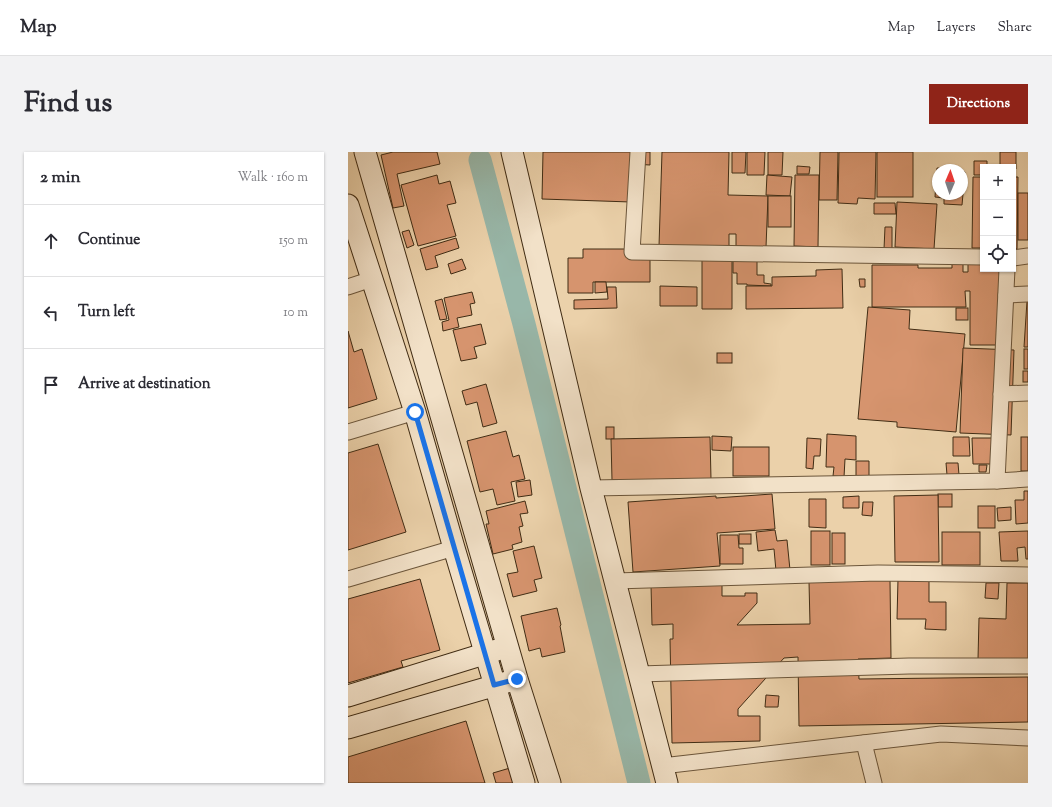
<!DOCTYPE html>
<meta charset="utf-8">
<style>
body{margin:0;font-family:"Sorts Mill Goudy",serif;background:#f2f2f3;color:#2b2b33}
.controls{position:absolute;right:12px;top:12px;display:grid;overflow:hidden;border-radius:0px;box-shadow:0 1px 3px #0004}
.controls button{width:36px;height:36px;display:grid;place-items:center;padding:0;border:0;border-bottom:1px solid #e1e1e2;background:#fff;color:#2b2b33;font:20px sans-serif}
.compass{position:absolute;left:584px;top:12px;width:36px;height:36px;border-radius:50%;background:#fff;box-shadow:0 1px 3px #0004;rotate:2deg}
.stop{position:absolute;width:12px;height:12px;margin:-9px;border:3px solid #1a73e8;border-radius:50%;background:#fff}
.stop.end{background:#1a73e8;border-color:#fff;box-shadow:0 1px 4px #0008}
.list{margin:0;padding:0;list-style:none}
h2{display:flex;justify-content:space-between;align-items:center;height:52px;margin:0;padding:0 16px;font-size:17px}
h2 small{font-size:13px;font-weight:400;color:#7c7c81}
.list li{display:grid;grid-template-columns:26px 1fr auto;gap:12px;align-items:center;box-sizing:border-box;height:72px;padding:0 16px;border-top:1px solid #e1e1e2}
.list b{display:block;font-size:15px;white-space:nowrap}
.list em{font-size:13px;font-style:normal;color:#7c7c81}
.icon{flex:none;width:22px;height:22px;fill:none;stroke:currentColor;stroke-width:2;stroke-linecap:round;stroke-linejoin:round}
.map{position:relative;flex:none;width:680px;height:631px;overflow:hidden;border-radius:0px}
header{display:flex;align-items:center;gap:24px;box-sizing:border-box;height:56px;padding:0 20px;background:#fff;border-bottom:1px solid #e1e1e2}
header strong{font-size:19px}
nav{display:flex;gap:22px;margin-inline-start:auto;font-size:14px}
.intro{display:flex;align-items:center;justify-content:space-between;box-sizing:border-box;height:96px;padding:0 24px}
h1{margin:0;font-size:28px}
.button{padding:10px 18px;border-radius:0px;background:#8f2418;color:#fff;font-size:14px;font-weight:700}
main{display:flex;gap:24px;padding:0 24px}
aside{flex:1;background:#fff;border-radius:0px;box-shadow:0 1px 3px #0004}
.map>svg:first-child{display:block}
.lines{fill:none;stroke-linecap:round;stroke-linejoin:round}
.river{stroke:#98b7a9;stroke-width:23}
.building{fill:#d6946e;stroke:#402c14}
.street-casing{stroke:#6b553a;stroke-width:17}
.secondary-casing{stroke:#402c14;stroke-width:23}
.street{stroke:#f2e1c8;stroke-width:15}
.secondary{stroke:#f2e1c8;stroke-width:21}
.route{stroke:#1a73e8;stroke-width:5}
</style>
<header>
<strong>Map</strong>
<nav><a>Map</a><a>Layers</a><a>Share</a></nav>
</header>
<div class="intro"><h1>Find us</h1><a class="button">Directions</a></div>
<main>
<aside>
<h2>2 min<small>Walk · 160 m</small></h2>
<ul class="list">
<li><svg class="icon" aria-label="ahead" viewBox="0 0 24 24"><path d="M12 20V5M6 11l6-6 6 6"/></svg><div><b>Continue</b></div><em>150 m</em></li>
<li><svg class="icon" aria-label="left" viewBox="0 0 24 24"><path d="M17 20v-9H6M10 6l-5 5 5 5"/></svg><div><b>Turn left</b></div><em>10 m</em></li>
<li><svg class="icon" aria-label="arrive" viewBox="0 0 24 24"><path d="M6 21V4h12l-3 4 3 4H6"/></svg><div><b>Arrive at destination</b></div></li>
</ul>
</aside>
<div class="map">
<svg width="680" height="631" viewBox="0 0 680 631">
<rect width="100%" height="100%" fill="#ebd1aa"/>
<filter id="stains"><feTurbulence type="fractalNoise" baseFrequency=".005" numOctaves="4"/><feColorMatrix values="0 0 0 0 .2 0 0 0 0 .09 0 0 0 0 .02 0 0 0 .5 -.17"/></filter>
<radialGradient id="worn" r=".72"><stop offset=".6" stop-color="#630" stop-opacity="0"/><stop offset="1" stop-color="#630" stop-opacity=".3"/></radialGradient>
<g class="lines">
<path class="river" d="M132,8L176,172L291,631"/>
</g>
<g class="building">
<path d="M45,0H89L92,12L49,22L56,54L45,56L33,3Z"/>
<path d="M195,0H284L283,50L194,47Z"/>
<path d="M285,0H302V13L285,12Z"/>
<path d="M314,0H381L380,43L420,44L418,95L388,94V82H381V96L311,94Z"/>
<path d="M384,0H398L397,21H384Z"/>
<path d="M399,0H417L416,23H399Z"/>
<path d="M420,0H435L434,23H420Z"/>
<path d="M472,0H490L489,48H471Z"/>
<path d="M491,0H528L527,47L510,46L509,52L490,51Z"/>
<rect x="529" y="0" width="36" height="45"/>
<path d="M652,0H668V17H665V15H652Z"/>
<path d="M626,9H639V15H635V23H626Z"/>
<path d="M449,14L462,15L461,22H449Z"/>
<path d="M589,16L610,17V18H590V42H614V19L617,20L614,53L596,52V46L587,45Z"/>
<path d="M89,23L91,32L102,29L108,51L99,53L108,84L70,94L53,33Z"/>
<path d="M419,23L444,25L442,44L418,43Z"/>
<path d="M447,23H471L470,95L446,94Z"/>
<path d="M625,25H635V96H624Z"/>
<path d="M665,25H670L669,97H665Z"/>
<rect x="670" y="41" width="10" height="47"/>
<rect x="420" y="44" width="23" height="31"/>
<path d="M549,50L589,52L586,97L547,95Z"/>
<path d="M526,51H547L548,62H526Z"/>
<path d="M537,75H544V97H536Z"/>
<path d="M61,78L66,93L59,96L54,80Z"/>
<path d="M108,86L111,96L87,104L90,115L78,118L72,97Z"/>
<path d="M235,97H302V130H245V141H220V106H235Z"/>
<path d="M354,105L384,106V157H354Z"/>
<path d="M114,107L118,117L103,122L100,112Z"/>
<path d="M385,107H409V123H416V131L423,132V134L399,133V132H389V121H385Z"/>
<path d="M604,111L615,112V120H620V112L635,111V117H663V193H622V139H617L618,155H524V113H570V116H604Z"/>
<path d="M494,117L495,156L398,157V134H424V125L468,124V118Z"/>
<path d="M511,127H517V135H512Z"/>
<path d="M247,130H258L259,140L247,141Z"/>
<path d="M312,134L349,135V154H312Z"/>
<path d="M259,135H268L269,156L226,157V148L260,147Z"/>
<path d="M124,140L127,151L122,152L124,163L109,166L111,175L95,179L94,170L101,168L96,146Z"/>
<path d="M94,147L99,167L92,168L87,149Z"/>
<path d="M679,149L680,150V195H676Z"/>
<path d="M520,155L562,158L561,177L617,182L608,280L549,275V270L510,267Z"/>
<rect x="608" y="156" width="12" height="12"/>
<path d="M133,172L138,192L126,195L129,206L113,209L105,178Z"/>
<path d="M0,179L6,200L14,197L29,247L0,256Z"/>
<path d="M615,196L666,198L663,283L612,281Z"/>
<rect x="676" y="197" width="4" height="20"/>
<rect x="369" y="201" width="15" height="10"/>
<rect x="675" y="219" width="5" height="11"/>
<path d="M138,232L149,271L135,275L129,250L118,253L114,239Z"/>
<rect x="258" y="275" width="8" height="12"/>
<path d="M158,279L165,305L171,303L177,327L163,330L167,349L149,353L145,337L132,340L119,289Z"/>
<path d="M479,282L508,284V308L497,307L496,325L485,324L486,315H478Z"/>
<path d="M364,284L384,285L383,299L364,298Z"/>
<path d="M362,285L363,327L264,328L263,287Z"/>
<path d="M605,285H621L622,304H605Z"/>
<rect x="673" y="285" width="7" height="34"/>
<path d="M459,286L473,287L472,304H466L465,317L458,316Z"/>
<path d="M624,286H647L658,291V299H648V312H625Z"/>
<path d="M30,292L58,380L0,398V301Z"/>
<rect x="385" y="295" width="36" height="29"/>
<path d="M508,309H521V325L508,324Z"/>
<path d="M598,311H610L611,323H599Z"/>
<path d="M631,313H639L638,320H631Z"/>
<path d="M182,328L184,343L170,345L168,330Z"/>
<path d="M676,339H680V371L668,372L667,348H676Z"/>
<path d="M424,342L427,377L369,381L372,414L285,420L280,350L368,344V346Z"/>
<rect x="590" y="342" width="14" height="13"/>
<path d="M590,343L591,410H547L546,344Z"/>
<path d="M511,344V356H495V345Z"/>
<path d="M461,347H478V376L461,375Z"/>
<path d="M177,349L180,361L172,362L175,374L171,375L174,390L164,393L165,397L145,402L138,372H141L138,359Z"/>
<path d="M515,350H525L524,364L514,363Z"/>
<rect x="630" y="354" width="17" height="22"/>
<path d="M663,355V368L650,369L649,356Z"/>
<path d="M427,378L429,389L439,388L442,418L428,419L426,397L410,399L408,380Z"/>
<rect x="463" y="379" width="19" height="34"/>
<path d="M680,379V407H678L677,395L669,396L670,409H653L651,380Z"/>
<rect x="594" y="380" width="38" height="33"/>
<rect x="484" y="381" width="13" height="31"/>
<rect x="391" y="382" width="12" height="10"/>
<path d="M372,383H390L391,396H395V412H372Z"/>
<path d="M186,394L194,426L186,428L189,439L165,445L159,422L170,420L165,399Z"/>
<path d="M72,427L92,498L53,509L55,515L0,531V447Z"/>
<path d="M550,427H581V450H598V478L577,477L578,467H549Z"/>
<path d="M542,428L543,506L510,507L511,527L680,525V570L451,574L450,505L436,506L390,557V564H412V589L324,591L322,487H325V472L304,473L303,433L374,432V444H397V441H409V451L389,473L462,472L461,430Z"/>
<path d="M638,431H651L650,447L637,446Z"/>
<path d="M659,431H680V507H630L631,466L658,467Z"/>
<path d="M209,456L213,473L212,474L217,500L194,505L192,496L181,499L173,464Z"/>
<path d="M418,543L431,544L430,555H417Z"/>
<path d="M118,569L137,631H0V605Z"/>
<path d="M162,616L167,631H148L145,621Z"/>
</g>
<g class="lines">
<g class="street-casing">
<g id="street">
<path d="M290,0L284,100L635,105"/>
<path d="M665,106L680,104"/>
<path d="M0,135L24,127"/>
<path d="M658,143L680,142"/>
<path d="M653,242L680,241"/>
<path d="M0,280L67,260"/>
<path d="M649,329L659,117"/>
<path d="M243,336L649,329L680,327"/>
<path d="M0,427L106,396"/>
<path d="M267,429L530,421L680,423"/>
<path d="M291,522L561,514H680"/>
<path d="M516,591L526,631"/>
<path d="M314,614L593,582L680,586"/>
</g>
</g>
<g class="secondary-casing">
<g id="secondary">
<path d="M17,0L169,527L202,631"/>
<path d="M164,0L243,336L319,631"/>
<path d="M0,53L67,260L106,396L176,631"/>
<path d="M0,544L149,498"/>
<path d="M0,576L159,530"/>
</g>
</g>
<use href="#street" class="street"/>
<use href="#secondary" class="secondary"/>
</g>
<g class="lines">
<path class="route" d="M67,260L146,533L169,527"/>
</g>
<rect width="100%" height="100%" filter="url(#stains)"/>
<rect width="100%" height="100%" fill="url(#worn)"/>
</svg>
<div class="controls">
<button>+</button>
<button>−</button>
<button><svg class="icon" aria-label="locate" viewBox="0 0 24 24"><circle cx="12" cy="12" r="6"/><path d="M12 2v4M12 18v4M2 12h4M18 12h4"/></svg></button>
</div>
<svg class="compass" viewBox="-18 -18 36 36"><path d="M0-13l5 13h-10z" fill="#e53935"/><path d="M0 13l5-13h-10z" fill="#7c7c81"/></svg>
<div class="stop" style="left:67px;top:260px"></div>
<div class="stop end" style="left:169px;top:527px"></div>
</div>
</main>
